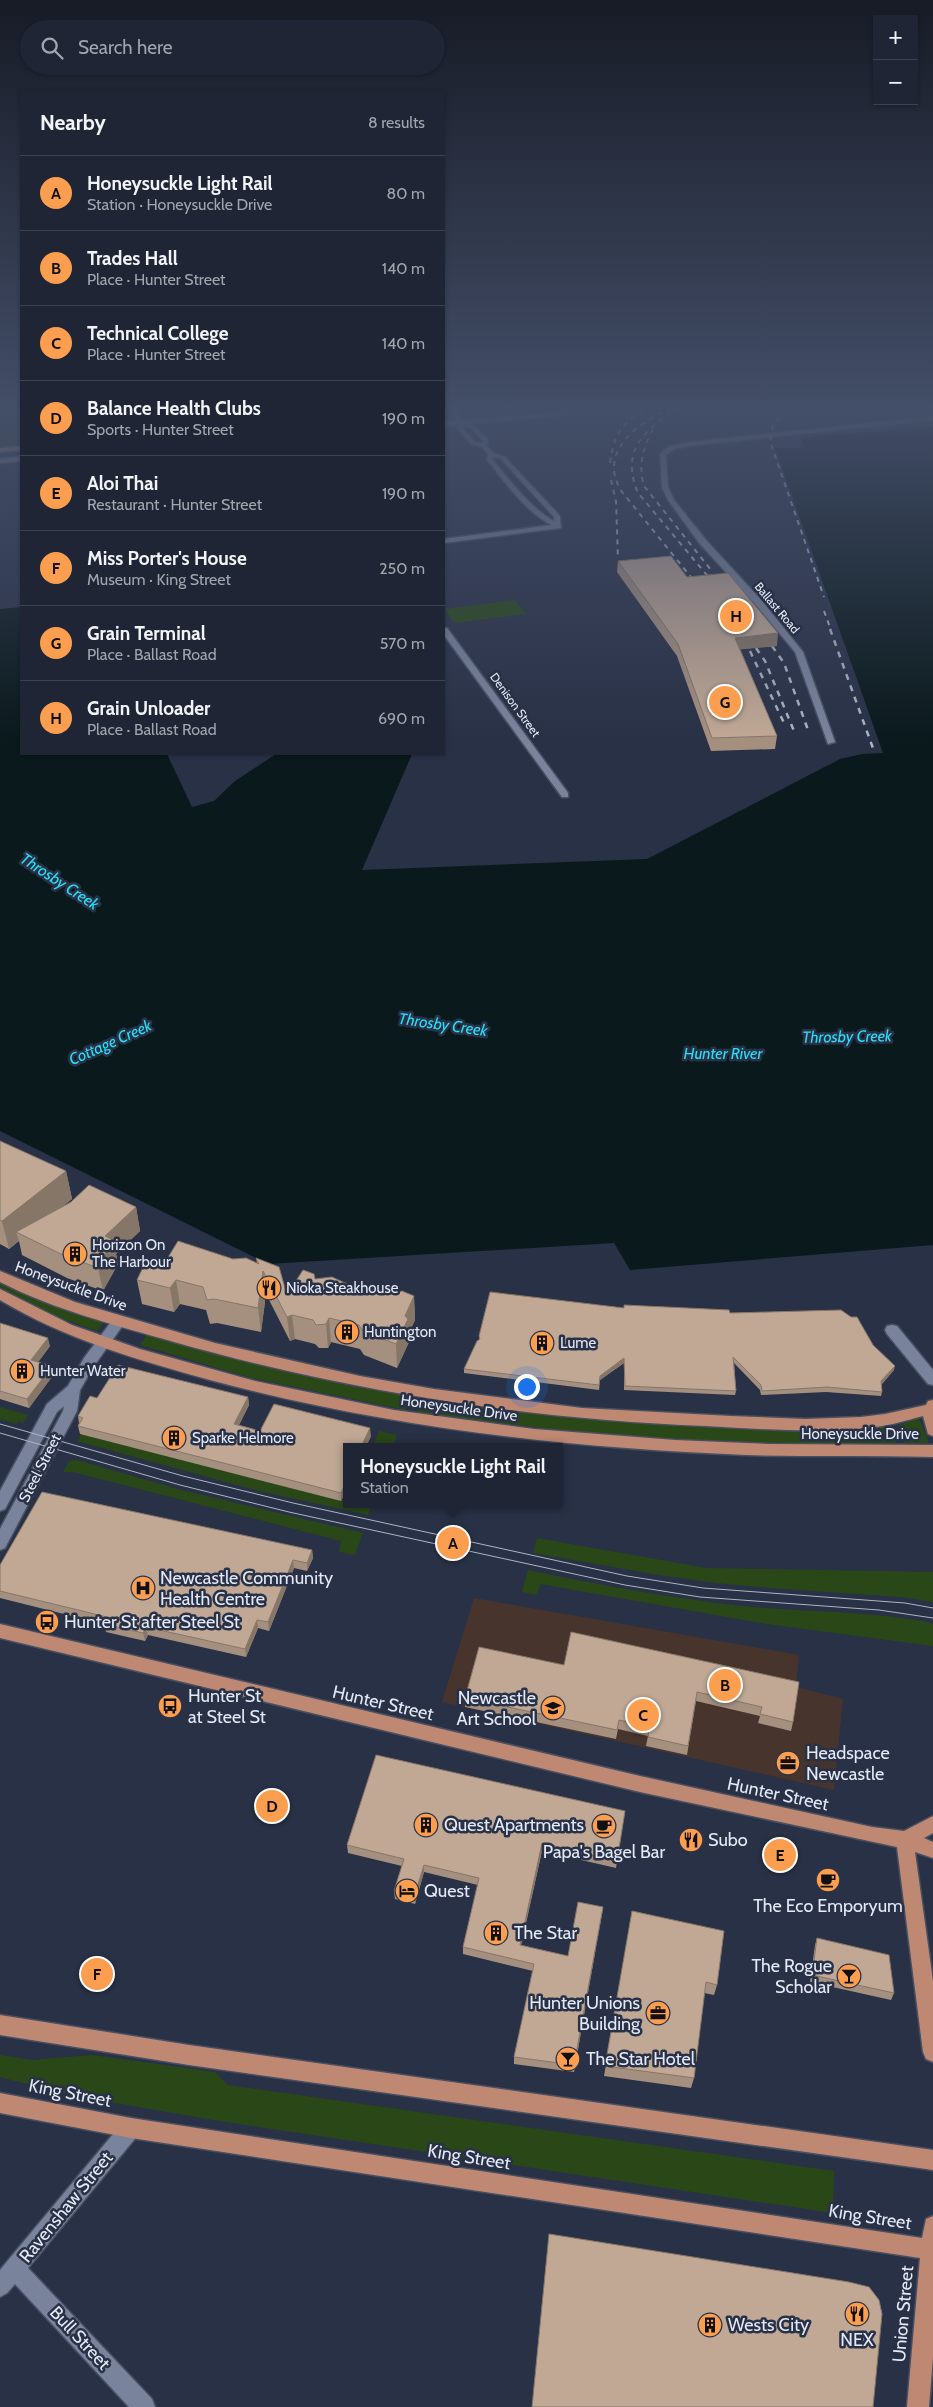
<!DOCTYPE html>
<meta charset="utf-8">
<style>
body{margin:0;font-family:Cabin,sans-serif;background:#2c3140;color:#f1f3f6}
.controls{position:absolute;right:15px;top:15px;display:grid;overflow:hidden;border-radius:0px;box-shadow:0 1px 4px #0004}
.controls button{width:45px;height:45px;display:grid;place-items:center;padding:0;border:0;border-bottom:1px solid #3c424f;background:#1f2534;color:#f1f3f6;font:25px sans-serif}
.you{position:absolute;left:526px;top:1386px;width:18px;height:18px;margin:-12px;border:4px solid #fff;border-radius:50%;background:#1a73e8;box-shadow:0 0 0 8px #1a73e833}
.badge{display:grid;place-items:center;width:32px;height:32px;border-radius:50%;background:#fb9e50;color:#111;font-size:16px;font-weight:700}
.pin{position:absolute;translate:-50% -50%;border:2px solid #fff;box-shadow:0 1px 5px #0006}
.popup{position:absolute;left:343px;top:1443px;width:220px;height:65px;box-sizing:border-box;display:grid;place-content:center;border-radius:0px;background:#1f2534;filter:drop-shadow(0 1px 4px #0005);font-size:16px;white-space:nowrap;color:#a1a5ac}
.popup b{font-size:19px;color:#f1f3f6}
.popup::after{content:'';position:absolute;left:50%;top:100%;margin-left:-10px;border:10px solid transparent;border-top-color:#1f2534}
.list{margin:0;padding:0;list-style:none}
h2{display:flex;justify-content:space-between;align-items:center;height:65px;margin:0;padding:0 20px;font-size:21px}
h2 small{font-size:16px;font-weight:400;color:#a1a5ac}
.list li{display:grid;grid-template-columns:32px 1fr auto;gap:15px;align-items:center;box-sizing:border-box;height:75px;padding:0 20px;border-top:1px solid #3c424f}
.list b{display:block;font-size:19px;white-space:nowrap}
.list p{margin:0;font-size:16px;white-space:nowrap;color:#a1a5ac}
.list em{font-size:16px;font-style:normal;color:#a1a5ac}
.icon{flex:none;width:28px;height:28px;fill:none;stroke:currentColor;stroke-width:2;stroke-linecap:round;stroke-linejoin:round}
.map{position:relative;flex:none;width:933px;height:2407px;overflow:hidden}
.search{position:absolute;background:#1f2534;box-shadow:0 1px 4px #0004;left:20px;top:20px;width:425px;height:55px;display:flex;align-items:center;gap:12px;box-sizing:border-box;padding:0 18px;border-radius:28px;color:#a1a5ac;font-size:19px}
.panel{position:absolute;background:#1f2534;box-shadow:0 1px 4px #0004;left:20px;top:90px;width:425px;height:665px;border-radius:0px}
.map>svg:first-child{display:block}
.education{fill:#47342d}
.green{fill:#2a4817}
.water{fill:#0a191c}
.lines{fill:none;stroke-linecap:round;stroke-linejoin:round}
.minor-casing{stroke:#484f61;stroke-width:3}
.major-casing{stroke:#484f61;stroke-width:3}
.minor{fill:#79839b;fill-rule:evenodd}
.major{fill:#bf8872;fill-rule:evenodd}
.tram{stroke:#adb4c3;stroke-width:1}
.rail-far1{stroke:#adb4c3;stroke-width:2;stroke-dasharray:5 5;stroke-linecap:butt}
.rail{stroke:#adb4c3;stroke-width:2.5;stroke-dasharray:6 6;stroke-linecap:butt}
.wall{fill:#a59080}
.shaded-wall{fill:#867668}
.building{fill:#c0a895;stroke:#867668}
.labels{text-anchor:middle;stroke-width:5;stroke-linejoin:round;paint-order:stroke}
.far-street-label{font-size:12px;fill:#e3e9f6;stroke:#293146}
.poi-label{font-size:15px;fill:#e3e9f6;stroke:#293146;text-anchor:start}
.street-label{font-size:15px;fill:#e3e9f6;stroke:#293146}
.water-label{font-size:16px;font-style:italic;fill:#27dff9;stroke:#293146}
.near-poi-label{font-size:18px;fill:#e3e9f6;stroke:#293146;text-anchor:start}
.near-street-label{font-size:18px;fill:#e3e9f6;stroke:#293146}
</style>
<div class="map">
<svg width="933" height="2407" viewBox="0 0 933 2407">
<rect width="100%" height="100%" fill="#293146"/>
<path class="education" d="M474,1598L799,1655L796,1687L843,1699L834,1790L442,1702Z"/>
<g class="green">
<path d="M0,404H21V443L0,445Z"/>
<path d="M515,600L526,614L454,623L445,609Z"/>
<path d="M0,1279L105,1321L97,1331L46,1313L0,1288Z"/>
<path d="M147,1335L159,1338L410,1394L405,1410L251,1378L140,1345Z"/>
<path d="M422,1397L822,1428L893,1426L896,1443C826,1444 755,1445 684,1441C594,1435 506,1424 417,1412Z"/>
<path d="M0,1407L28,1415L23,1423L18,1421L16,1424L0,1419Z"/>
<path d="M919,1418L929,1443H904L899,1425Z"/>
<path d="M379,1431L397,1435L393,1447H373Z"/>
<path d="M83,1433L347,1501V1504H372L368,1515L255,1490L77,1441Z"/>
<path d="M77,1460L181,1490L363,1533L355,1555L340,1552L339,1550L341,1541L73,1472H63L69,1461Z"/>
<path d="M537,1538L706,1568L933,1572V1602L901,1597L770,1588L716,1583L665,1576L533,1553Z"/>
<path d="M528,1570C599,1585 670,1598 742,1606C804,1612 867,1611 928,1622L933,1624V1646L761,1623L540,1584L537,1595L522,1592Z"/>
<path d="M0,2055L32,2060L92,2055L215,2072L228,2085L834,2171L833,2213L219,2121L70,2095L0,2077Z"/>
</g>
<path class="water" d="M933,426V1245L630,1270L614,1243L268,1264L0,1131V609L21,607V754H167L192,807L214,801L235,781L276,754H412L362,870L647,859L840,759L862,754L883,753L775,448H805L801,438Z"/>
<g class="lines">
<g class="minor-casing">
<g id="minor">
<path d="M468,404H492L455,409L463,420L567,412L565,415L469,424L475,426L488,440L487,446L493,453L504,456L560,516L561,528L444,543V539L551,525C524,510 506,483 487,460L488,454L482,447L471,444L457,428L458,425L444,426V422L457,421L449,407ZM464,426L471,428L483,441L482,443L475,442L463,428ZM493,457L500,458L554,517V521C529,507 511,481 492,459Z"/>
<path d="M933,416V420L689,446L675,449L666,455L668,487L674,500L706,540L762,601L803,652L835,742L828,744L795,652L756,605L700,544L668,500L662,487L660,454L670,446L689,442Z"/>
<path d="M21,457V461L0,463V459Z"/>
<path d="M444,628H447L568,793V797H562L444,635Z"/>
<path d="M119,1316L124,1318L126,1321L94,1366L80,1390L77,1411L5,1548L0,1550V1529L63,1411L64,1406L57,1412L5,1509L0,1511V1491L47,1404L68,1386L84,1358L114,1318Z"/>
<path d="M892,1325L897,1326L933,1370V1385L928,1384L887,1334L885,1330L887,1326Z"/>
<path d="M131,2118L138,2121L141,2128L138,2135L28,2268L152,2399L155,2407H129L15,2284L7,2293L0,2297V2270L124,2121Z"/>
</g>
</g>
<g class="major-casing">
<g id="major">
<path d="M446,404H452L454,408L444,411V407H447Z"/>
<path d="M21,446V450L0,452V448Z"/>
<path d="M0,1271L75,1302L215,1343L360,1376L434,1389L582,1408L731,1416L805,1419L861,1417L885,1414L926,1405L928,1401L933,1400V1436L928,1434L923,1416C907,1420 892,1425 876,1427C820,1434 762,1429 706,1426C526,1419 348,1391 174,1342C115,1325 55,1310 0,1282Z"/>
<path d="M0,1289L72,1325L140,1349L255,1381L394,1410L534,1429L675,1440L769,1444L933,1445V1457C871,1455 808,1457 746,1455C565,1448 385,1427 210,1380C138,1360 65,1339 0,1300Z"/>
<path d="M0,1624L640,1776L872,1827L904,1831L933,1816V1833L924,1838L933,1842V1858L915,1852L933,1981V2062L926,2059L923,2052L897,1847L640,1792L0,1638Z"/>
<path d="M0,2015L189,2045L933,2150V2170L189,2065L0,2035Z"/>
<path d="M0,2093L131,2118L922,2238L926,2219L933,2216V2357L929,2407H907L920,2258L131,2138L0,2113Z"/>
</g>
</g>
<use href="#minor" class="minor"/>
<use href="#major" class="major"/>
<g class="tram">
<path d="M0,1424L183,1476L293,1503L627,1576L703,1588L905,1603L933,1608"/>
<path d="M0,1433L180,1485L289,1512L625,1585L700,1597L879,1610L933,1618"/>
</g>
<g class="rail-far1">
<path d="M680,404C646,418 594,448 622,492L699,587"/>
<path d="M689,404C650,423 618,447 638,493L716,586"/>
<path d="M794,404L773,424L770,441L824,597"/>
<path d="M559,405L569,404"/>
<path d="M653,429C643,448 638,465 644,486L711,570"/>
<path d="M610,463C615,427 626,419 658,405"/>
<path d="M611,480L616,501L618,558"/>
<path d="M824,611L831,630"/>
</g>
<g class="rail">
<path d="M830,629L874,751"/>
<path d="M772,646L784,663L808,730"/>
<path d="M756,648L765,661L794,731"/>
<path d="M750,651L784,723"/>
</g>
</g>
<g class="wall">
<path d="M618,561L687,577L777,646L740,649L777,736L775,749L711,751L677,656L617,572Z"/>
<path d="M0,1141L66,1171L72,1199L59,1209L136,1207L140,1231L116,1254L118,1264L103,1291L67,1278L22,1255L19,1241L9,1249L0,1244Z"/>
<path d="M256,1258L287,1295L315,1279L345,1283L393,1294L414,1296L415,1320L408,1335L409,1342L397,1368L364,1355L360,1349L331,1342L328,1348H319L315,1344L295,1339L290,1341L266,1294L261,1332L217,1323L210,1324L206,1310L180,1304L174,1312L142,1304L137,1280L164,1264L233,1259L257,1263Z"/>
<path d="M624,1308L730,1313L873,1345L894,1370L882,1384V1392L881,1396L826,1392L761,1395L760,1390L734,1363L736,1391L735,1395L624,1390V1363L600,1380L599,1390L464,1373V1369L479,1340V1336Z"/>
<path d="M0,1323L50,1346L38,1362L52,1366L54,1374L29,1408L0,1399Z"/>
<path d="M248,1397L249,1405L239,1425L260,1431L371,1436L366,1447H347V1493H345L341,1501L80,1434L78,1426L79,1423L78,1416L97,1398Z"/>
<path d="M312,1550L313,1558L307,1571L294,1568L269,1631L258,1628L246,1657L148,1635L145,1641L106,1632L104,1624L0,1598V1565Z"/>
<path d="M564,1665L799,1682L793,1722L791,1731L758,1723L760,1716L696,1701L687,1755L646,1746L648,1736L618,1729L616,1739L465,1707V1698Z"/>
<path d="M625,1811L616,1868L542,1851L521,1946L568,1956L603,1907L574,2072L514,2064V2057L533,1971L463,1954V1947L478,1885L424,1872L415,1904L395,1899L394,1891L402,1866L348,1853L347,1845Z"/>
<path d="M632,1911L717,1985L714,1995L704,1993L694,2078L691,2088L604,2076Z"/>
<path d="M817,1938L894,1993L891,2000L810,1982L815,1945Z"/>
</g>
<g class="shaded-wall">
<path d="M778,633L777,646L734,650L735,638Z"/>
<path d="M66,1171L72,1199L25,1236L16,1232L19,1241L9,1249L2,1221Z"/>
<path d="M136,1207L140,1231L116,1254L118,1264L103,1291L98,1268L105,1236Z"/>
<path d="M263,1271L266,1294L261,1332L258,1308Z"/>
<path d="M176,1280L180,1304L174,1312L170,1288Z"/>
<path d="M414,1296L415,1320L408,1335L409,1342L397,1368L396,1344L405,1316Z"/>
<path d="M292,1315L295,1339L290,1341L287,1317Z"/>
<path d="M329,1318L331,1342L328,1348L326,1324Z"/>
<path d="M48,1338L50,1346L34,1368L31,1360Z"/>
<path d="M624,1358V1363L600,1380L599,1390L600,1376Z"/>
<path d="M52,1366L54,1374L29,1408L27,1399Z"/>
<path d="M895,1366L894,1370L880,1385L881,1381Z"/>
<path d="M248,1397L249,1405L235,1433L234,1424Z"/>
<path d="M370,1428L371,1436L366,1447H361Z"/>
<path d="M345,1484V1493L341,1501V1493Z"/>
<path d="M312,1550L313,1558L307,1571V1563Z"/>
<path d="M293,1560L294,1568L269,1631L268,1622Z"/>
<path d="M257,1620L258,1628L246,1657L245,1649Z"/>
<path d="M146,1627L148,1635L145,1641L143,1633Z"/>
<path d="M542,1843V1851L519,1952L520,1945Z"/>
<path d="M424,1865V1872L415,1904L414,1897Z"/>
<path d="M603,1907L602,1914L574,2072V2065Z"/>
</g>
<g class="building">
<path d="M671,556L687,577L728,573L778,633L735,638L777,736L712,738L678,644L618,561Z"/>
<path d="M0,1141L66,1171L2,1221L0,1220Z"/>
<path d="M89,1185L136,1207L105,1236L113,1240L98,1268L61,1254L16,1232L71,1202Z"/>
<path d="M178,1241L233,1259L246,1258L259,1264L256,1258L279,1267L287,1295L303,1270L314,1274L315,1279L332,1277L345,1283L368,1288L383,1289L393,1294L402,1291L414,1296L405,1316L408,1319L396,1344L363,1331L359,1325L329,1318L326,1324L316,1325L313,1320L292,1315L287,1317L263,1271L258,1308L214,1299L207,1300L203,1287L176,1280L170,1288L137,1280L146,1261L164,1264Z"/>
<path d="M490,1292L624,1308V1305L729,1310L730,1313L841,1310L851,1317H857L873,1345L895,1366L881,1381L882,1392L827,1387L762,1391L761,1385L733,1357L736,1391L625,1386L624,1358L600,1376L599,1385L464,1369L477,1341L480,1339L479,1336Z"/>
<path d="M0,1323L48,1338L31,1360L52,1366L27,1399L0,1391Z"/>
<path d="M118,1365L248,1397L234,1424L260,1431L274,1404L370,1428L361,1447H347V1485L345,1484L341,1493L78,1426L83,1418L78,1416L90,1396L97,1398Z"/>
<path d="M42,1492L312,1550L307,1563L293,1560L268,1622L257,1620L245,1649L146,1627L143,1633L104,1624L107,1617L0,1591V1565Z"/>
<path d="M571,1632L799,1682L793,1722L760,1714L762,1707L697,1692L688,1746L648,1737L649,1727L619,1720L617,1730L465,1698L479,1647L564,1665Z"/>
<path d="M376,1755L625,1811L617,1861L542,1843L520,1945L568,1956L578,1902L603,1907L574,2065L514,2057L534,1964L463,1947L479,1878L424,1865L414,1897L394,1891L404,1859L347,1845Z"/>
<path d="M632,1911L724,1931L717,1985L706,1982L694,2078L605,2066Z"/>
<path d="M817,1938L889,1955L894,1993L812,1975Z"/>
<path d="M549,2234L849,2282L869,2287L879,2300L882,2314L873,2407H532Z"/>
</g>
<linearGradient id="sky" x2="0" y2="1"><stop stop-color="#171b26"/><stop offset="0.55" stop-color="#434e68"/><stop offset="1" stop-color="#434e68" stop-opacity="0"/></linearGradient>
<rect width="933" height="741" fill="url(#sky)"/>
<defs>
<g id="building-disc" transform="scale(1.25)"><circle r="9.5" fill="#fb9e50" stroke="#293146"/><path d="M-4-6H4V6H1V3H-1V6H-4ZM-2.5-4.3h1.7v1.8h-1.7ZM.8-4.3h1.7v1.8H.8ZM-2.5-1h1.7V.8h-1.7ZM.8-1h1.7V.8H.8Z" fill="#111"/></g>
<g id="restaurant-disc" transform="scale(1.25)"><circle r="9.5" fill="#fb9e50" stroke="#293146"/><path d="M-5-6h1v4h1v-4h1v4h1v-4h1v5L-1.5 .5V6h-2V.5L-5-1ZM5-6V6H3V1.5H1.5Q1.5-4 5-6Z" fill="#111"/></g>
<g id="hospital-disc" transform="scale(1.25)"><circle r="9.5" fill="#fb9e50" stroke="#293146"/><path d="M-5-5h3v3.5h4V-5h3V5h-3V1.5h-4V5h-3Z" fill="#111"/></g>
<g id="bus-disc" transform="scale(1.25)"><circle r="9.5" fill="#fb9e50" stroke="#293146"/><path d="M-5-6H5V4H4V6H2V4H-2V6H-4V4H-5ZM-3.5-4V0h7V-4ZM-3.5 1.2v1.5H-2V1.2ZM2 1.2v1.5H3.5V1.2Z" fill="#111"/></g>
<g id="university-disc" transform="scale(1.25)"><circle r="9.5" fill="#fb9e50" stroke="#293146"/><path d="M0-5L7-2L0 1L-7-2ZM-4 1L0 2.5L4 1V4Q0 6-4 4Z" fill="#111"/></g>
<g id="office-disc" transform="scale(1.25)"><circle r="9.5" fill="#fb9e50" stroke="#293146"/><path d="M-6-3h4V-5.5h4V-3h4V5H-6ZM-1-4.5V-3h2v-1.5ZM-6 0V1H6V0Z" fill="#111"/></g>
<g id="cafe-disc" transform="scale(1.25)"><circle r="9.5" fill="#fb9e50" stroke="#293146"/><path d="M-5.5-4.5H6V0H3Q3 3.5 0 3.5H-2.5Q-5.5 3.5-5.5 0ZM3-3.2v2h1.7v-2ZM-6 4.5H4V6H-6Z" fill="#111"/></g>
<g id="hotel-disc" transform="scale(1.25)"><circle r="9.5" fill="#fb9e50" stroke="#293146"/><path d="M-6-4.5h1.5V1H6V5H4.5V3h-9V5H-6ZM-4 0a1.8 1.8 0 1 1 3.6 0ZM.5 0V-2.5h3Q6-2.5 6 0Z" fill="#111"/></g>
<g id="bar-disc" transform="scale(1.25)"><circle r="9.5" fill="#fb9e50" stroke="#293146"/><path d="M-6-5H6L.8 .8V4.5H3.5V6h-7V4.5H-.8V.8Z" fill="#111"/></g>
</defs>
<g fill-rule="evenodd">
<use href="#building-disc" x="75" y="1254"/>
<use href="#restaurant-disc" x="269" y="1288"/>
<use href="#building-disc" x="347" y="1332"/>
<use href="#building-disc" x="542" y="1343"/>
<use href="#building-disc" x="22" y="1371"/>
<use href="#building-disc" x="174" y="1438"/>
<use href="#hospital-disc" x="143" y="1588"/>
<use href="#bus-disc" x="47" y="1622"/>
<use href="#bus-disc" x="170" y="1706"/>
<use href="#university-disc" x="553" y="1708"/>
<use href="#office-disc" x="788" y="1763"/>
<use href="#building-disc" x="426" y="1825"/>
<use href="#cafe-disc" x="604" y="1826"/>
<use href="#restaurant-disc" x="691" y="1840"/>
<use href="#cafe-disc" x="828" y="1880"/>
<use href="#hotel-disc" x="407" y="1891"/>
<use href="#building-disc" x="496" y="1933"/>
<use href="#bar-disc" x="849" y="1976"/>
<use href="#office-disc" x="658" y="2013"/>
<use href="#bar-disc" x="568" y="2059"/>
<use href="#restaurant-disc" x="857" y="2314"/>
<use href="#building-disc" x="710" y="2325"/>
</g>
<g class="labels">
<g class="far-street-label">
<text transform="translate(777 608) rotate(50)" y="4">Ballast Road</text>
<text transform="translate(515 705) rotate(54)" y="4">Denison Street</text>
</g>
<g class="poi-label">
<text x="92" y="1250">Horizon On<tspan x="92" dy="17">The Harbour</tspan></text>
<text x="286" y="1293">Nioka Steakhouse</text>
<text x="364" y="1337">Huntington</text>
<text x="560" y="1348">Lume</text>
<text x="40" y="1376">Hunter Water</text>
<text x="192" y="1443">Sparke Helmore</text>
</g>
<g class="street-label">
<text transform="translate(71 1286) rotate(20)" y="5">Honeysuckle Drive</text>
<text transform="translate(459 1408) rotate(8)" y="5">Honeysuckle Drive</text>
<text x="860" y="1439">Honeysuckle Drive</text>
<text transform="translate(40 1468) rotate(-63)" y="5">Steel Street</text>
</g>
<g class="water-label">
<text transform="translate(60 881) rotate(33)" y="6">Throsby Creek</text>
<text transform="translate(443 1024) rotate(8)" y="6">Throsby Creek</text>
<text transform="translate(847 1036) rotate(-1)" y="6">Throsby Creek</text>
<text transform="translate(110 1042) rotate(-24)" y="6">Cottage Creek</text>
<text x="723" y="1059">Hunter River</text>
</g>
<g class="near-poi-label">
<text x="160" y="1584">Newcastle Community<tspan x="160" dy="21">Health Centre</tspan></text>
<text x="64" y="1628">Hunter St after Steel St</text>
<text x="188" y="1702">Hunter St<tspan x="188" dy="21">at Steel St</tspan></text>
<text x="536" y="1704" text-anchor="end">Newcastle<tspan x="536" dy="21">Art School</tspan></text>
<text x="806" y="1759">Headspace<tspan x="806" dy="21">Newcastle</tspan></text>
<text x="444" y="1831">Quest Apartments</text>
<text x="708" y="1846">Subo</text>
<text x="604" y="1858" text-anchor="middle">Papa's Bagel Bar</text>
<text x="424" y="1897">Quest</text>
<text x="828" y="1912" text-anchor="middle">The Eco Emporyum</text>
<text x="514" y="1939">The Star</text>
<text x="832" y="1972" text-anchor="end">The Rogue<tspan x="832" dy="21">Scholar</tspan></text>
<text x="640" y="2009" text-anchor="end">Hunter Unions<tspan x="640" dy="21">Building</tspan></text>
<text x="586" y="2065">The Star Hotel</text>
<text x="728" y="2331">Wests City</text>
<text x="857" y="2346" text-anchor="middle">NEX</text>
</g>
<g class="near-street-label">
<text transform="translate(383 1703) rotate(13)" y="6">Hunter Street</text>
<text transform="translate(778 1794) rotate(12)" y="6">Hunter Street</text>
<text transform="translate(70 2093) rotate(11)" y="6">King Street</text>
<text transform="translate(469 2157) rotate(9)" y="6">King Street</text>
<text transform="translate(66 2207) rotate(-51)" y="6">Ravenshaw Street</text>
<text transform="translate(870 2217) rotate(9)" y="6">King Street</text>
<text transform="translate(903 2314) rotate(-85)" y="6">Union Street</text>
<text transform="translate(80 2338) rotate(47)" y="6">Bull Street</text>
</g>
</g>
</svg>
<div class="controls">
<button>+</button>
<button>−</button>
</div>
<div class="you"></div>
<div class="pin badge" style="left:453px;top:1543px">A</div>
<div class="popup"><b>Honeysuckle Light Rail</b>Station</div>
<div class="pin badge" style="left:725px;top:1685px">B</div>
<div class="pin badge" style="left:643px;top:1715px">C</div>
<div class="pin badge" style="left:272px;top:1806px">D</div>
<div class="pin badge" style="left:780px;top:1855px">E</div>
<div class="pin badge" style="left:97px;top:1974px">F</div>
<div class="pin badge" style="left:725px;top:702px">G</div>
<div class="pin badge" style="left:736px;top:616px">H</div>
<div class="search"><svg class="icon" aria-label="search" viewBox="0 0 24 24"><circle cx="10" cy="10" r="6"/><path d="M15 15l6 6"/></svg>Search here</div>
<section class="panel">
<h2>Nearby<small>8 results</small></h2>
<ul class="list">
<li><span class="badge">A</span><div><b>Honeysuckle Light Rail</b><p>Station · Honeysuckle Drive</p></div><em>80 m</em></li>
<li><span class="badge">B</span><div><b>Trades Hall</b><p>Place · Hunter Street</p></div><em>140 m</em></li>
<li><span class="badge">C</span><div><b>Technical College</b><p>Place · Hunter Street</p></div><em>140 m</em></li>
<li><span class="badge">D</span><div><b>Balance Health Clubs</b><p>Sports · Hunter Street</p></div><em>190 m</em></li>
<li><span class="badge">E</span><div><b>Aloi Thai</b><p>Restaurant · Hunter Street</p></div><em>190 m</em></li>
<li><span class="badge">F</span><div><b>Miss Porter's House</b><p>Museum · King Street</p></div><em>250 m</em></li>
<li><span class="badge">G</span><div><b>Grain Terminal</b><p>Place · Ballast Road</p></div><em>570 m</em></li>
<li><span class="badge">H</span><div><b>Grain Unloader</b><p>Place · Ballast Road</p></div><em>690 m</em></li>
</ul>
</section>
</div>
